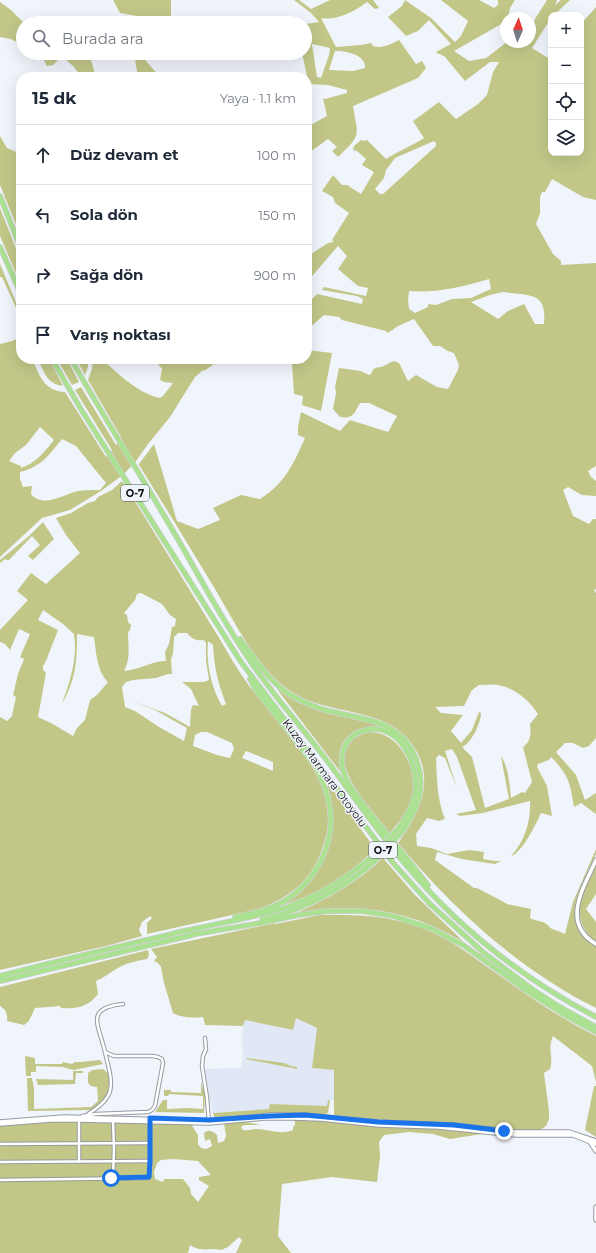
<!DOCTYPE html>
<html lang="tr">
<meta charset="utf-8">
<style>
body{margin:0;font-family:Montserrat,sans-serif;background:#f6f6f7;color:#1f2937}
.controls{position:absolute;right:12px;top:12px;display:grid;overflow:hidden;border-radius:8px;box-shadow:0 4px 16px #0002}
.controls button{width:36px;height:36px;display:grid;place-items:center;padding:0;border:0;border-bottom:1px solid #e0e1e3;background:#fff;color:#1f2937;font:20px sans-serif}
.compass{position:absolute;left:500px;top:12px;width:36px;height:36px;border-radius:50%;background:#fff;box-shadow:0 4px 16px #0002;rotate:3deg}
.stop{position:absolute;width:12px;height:12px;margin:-9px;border:3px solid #1a73e8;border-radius:50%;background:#fff}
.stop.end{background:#1a73e8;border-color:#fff;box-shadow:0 1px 4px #0008}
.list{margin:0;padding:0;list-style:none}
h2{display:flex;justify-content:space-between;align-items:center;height:52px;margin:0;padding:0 16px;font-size:17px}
h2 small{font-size:13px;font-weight:400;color:#747a83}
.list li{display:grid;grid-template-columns:26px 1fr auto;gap:12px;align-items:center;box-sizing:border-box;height:60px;padding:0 16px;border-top:1px solid #e0e1e3}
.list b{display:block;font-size:15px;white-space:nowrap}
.list em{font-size:13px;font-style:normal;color:#747a83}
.icon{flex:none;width:22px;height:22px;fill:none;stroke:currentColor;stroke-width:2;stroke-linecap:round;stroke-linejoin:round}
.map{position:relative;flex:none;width:596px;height:1253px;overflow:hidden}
.search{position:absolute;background:#fff;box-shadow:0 4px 16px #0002;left:16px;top:16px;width:296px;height:44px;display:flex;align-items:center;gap:10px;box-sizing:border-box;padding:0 14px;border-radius:22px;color:#747a83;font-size:15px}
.panel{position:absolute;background:#fff;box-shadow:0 4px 16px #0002;left:16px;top:72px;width:296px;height:292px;border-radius:16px}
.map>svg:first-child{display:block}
.built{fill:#e0e8f5}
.green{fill:#c2c788;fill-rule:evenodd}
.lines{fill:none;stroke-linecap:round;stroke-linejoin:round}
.street-casing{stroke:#969aa1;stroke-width:4.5}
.secondary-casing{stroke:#969aa1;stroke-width:5.5}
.highway-casing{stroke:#cfcfd0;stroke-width:6}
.street{stroke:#fff;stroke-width:2.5}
.secondary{stroke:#fff;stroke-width:3.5}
.highway{stroke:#abe292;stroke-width:4.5}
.highway-bridge-casing{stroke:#cfcfd0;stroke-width:6;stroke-linecap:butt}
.highway-bridge{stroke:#abe292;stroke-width:4.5}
.route{stroke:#1a73e8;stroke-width:5}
.labels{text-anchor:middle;stroke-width:3;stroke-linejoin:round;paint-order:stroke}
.shield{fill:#f0f4fb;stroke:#525459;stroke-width:1}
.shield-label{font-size:10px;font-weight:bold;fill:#0f1013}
.street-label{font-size:11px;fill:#0f1013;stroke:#f0f4fb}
</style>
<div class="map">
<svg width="596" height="1253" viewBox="0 0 596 1253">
<rect width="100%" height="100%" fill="#f0f4fb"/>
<path class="built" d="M296,1018L317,1028L312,1068L334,1070V1100H328V1105L324,1109L287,1108L213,1113L206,1085L204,1069L241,1068L243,1055L242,1037L244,1020L293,1030Z"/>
<g class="green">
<path d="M113,0H171V19L192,23L160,20L159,23H138L137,16L120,13Z"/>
<path d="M294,0H299L311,9L330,0H373L379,8L375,9L367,2C354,12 336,21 321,18L336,47L361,45L371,43L373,46C382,49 391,44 399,40L416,64L422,61L426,68L418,78L353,106C358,137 362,134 338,157L332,151L337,147L328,139L307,154V127L327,116L323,98L325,99L347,93V90L328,85L307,84L308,81L302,53H305V24L319,22L311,13ZM312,44L330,48L329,55L321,78L317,77ZM335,51C345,51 366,54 365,68L353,71L329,70Z"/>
<path d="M405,0L431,18L455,42L461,36L468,21L441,0H479L494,8L498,5V0H515L510,8L508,18H506L503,23L454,51L469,61L486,58L507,42H530V32L535,19L547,0H557L555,5L561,0H570L554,15H551V18L532,48L548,58L551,55V153H581V24L596,7V200L583,197L552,179L545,192H542L540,197V213L536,224L553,254L561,261V265L596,263V466L588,471L591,477L596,481V496L582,495L568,487L563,490L573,516L589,524L593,519H596V589L594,590L596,593V738L589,746L583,748L573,743H565L556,752L576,775L585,800L596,793V814L581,803L574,807C570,783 569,775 551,757L549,760L538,764L537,767L547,786L552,816L541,813C536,824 522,853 511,856C525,841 531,821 530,801L483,813L460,816L456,814L476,810L457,757L452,749L445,751L457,788L445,758L439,755L436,758C437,779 437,800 445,819L439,821L427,818L416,834L417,846L431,848L447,854L469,850L484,852L483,859L495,861H501L495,864L462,859L437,852L435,860L474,888H477L502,901L507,904L531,909L530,918C537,922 546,920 550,928L565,934L573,902L596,849V854C582,885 556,923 596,947V1008C518,969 453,909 398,843C418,816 434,784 417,752C393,706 334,717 295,694C258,673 234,620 212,584C188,544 164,505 139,465V464L154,444L177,521L198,529L220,520L213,508L241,495L260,499C285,483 293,465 305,438L298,435V427L301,412L340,431L350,420L388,432L397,416L369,403H360C354,414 353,419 340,417L333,409L336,393L335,387L339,368L361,371L369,375L371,374C374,367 375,368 381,367C385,366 390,362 394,361L399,363L408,381L416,375L437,387L448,389L458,370L459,365L454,353L448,351L440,346H433L414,319L398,326L388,333L386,331L342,320L339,317L324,315L307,330V304L317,294L362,304L363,299L357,296L322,290L324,287L366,296L368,288L358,286L338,269L347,256L338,246L307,282L308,256L328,243L334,242L332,240L349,213L335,203L333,197L322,191L333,175L342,185H347L361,194L374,172L362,165L366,159L357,151L353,150L354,146L361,140L364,141L367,140L386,159C398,151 412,146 424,138L413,121L439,102L456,119L478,104L487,95L493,72L499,62H490L465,81L445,57C442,54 439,55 436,52L451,44L429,20L418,31L406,36L388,17L402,6ZM434,141L436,143V146L383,194H380L375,189L384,178L386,170L395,158ZM489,279L491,289L471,298L452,299L436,305L428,304V307L415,313L409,309L408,300L409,291C437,293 463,287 489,279ZM503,292C530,296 547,291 544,324H535L524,304L508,311L498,319L471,302L490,295ZM479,685C485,685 492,684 498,685C515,688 529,700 538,714L530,724C531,733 531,742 523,747L532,782L525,793L522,792L511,798C510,787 508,764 501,757L509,799L485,808L472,757L462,747C471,744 481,723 481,713L479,712L472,730L461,743L451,731L463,715L441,713L435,707L464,706L472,690Z"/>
<path d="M0,2L11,10L24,23L23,46L11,39L0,37Z"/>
<path d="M40,53H59L62,56L76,58L77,53H82V57L91,60L95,74H86L85,77H80V75L74,67L62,56L53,65L47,66Z"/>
<path d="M134,53H145L146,61L160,77H138Z"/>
<path d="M0,136L7,148L21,154V237L0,185Z"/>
<path d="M0,208L21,261V285L0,236Z"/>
<path d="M0,264L18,307V312L2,277H0Z"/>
<path d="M19,338L21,340V359H32C40,376 44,391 65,392L106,457L112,450L75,390L81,387L116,445L121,437L88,380L92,369L93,359H102C117,373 139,394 160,398L163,396L173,383L164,382L160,380L162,369L154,359H221L204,371L203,370L195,377L170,417L148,444L136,461L124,474L101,491L70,510L42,518L0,557V344L12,341ZM40,427L54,440C45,451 35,464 21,468V466L9,461L15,453L26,445ZM62,439L76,446L106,483L100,490C93,490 85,490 78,491C64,494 44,509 31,494L32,486L23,487L20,479V472C41,467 49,455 62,439Z"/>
<path d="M307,350L332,353L321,411L302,405L303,396L294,394L292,363H304L305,359H307Z"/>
<path d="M38,359H49L63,386C47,384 44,372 38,359Z"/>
<path d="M57,359H67L79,382L72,385Z"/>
<path d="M76,359H88V367L85,375Z"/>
<path d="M122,481C153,530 183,579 213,628C223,644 231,659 241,674C270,719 333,767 328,826C327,835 324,843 321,852C311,881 287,899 259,909L147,934V923L152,918L150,916L142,922L139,930L142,936L110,945L0,970V717L7,721L12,716L16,697L13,695L18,674L24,659L20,657L30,634L19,629L10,650L5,644L0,642V630L28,600L17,591L31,573L46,584L80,553L66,535L56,518L71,513L88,503L95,501L98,497L112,490ZM141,593L162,604L170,615L176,619L175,626L172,627L169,644L165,652L166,661C154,660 139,670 124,671C131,657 128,647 128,632L130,630L131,625L128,622L127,615L124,613L135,600L137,594ZM43,610L63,624L74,634C78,658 70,681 62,704C76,678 77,663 77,634L94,637C96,651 97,672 108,682L97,695L90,700L85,720L77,728L73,736L51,723L38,717L46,673L43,670V666L46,661L58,630L38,620ZM178,633H187C192,639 196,641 204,640L206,643V661L209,680L204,682H182L191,689L199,706L193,705L191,710L190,727L165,713L129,700L155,710L187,728L184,741L159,727L135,711L125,707L122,687L126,682L133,680L156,678L168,674H172L171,660L173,653L174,637ZM208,641L213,645C214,667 218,683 226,704L222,706C211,687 206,663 208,641ZM201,732H207L232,743L234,749L230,758L217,755L193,746L195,735ZM246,751L273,762V771L242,758Z"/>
<path d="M43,522L54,539L33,560L28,556L40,545L32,536L9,560H7L5,559L0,563V560L29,536Z"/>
<path d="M276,688C289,698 304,706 320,711C342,718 365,719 386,729C355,720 331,742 342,774Z"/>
<path d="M369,732C400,731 419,771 412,797C408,812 399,822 390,833C371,808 310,748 369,732Z"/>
<path d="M324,777L375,849C344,879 319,893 278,907L305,886L311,880L315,874L331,834L332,809L330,795Z"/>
<path d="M383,858L415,895L464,942C404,908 361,903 294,914C326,900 358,882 383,858Z"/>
<path d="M596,865V894L586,909L596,922V941C591,939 588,935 585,930C572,908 587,886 596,865Z"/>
<path d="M320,915C359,914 398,916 434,933C459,945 480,962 503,978C532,999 564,1020 596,1036V1082L592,1066L553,1036C547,1050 554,1057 550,1069L544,1073L549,1111V1119L546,1126L540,1130H510L454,1123L367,1119L334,1115V1070L312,1068L317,1028L296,1018L293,1030L245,1020L243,1026L205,1025L203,1017C193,1018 182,1018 173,1013L164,983L161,967L158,963L154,961L157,957L151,949L275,923V924Z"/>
<path d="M148,950L149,955L147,959C136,961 126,963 116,969C108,974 105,977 96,981L98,994C88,1007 77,1009 61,1008L60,1006L35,1008L29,1021L24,1025L7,1021C8,1014 6,1010 0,1006V987Z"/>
<path d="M25,1056L35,1058V1064H62L63,1062L72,1064L75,1062H81L99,1060L101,1061L103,1064L74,1070L69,1069L63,1067L36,1066V1072H31V1076H26Z"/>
<path d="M246,1058L284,1063L291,1066L297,1067V1069L246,1059Z"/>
<path d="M103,1069L108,1073C112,1090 105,1103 90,1110L28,1111L27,1078H32L34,1089V1109L91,1107L98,1101L97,1087L91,1086L88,1083V1073L92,1070Z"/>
<path d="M73,1071H83V1073H76L75,1084L38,1085L36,1079L73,1080Z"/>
<path d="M201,1082L205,1095L204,1113L155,1112L163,1100H167V1109L188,1108L203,1109V1096L169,1094L168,1096H164V1090H171V1092L201,1093Z"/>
<path d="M594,1086H596V1137L585,1130Z"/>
<path d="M328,1100H330L328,1113C322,1116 312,1114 304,1114C274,1112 244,1115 215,1119L213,1113L269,1109L270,1104L327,1106Z"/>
<path d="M293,1118L438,1127L488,1133L450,1139L433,1134L409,1132L384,1135L379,1142L380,1157L377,1182L332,1177L282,1184L278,1236L291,1253H236L242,1240L239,1237L228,1247L221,1250C208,1247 202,1253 190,1245L188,1253H0V1126L61,1121L191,1124L198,1135V1144L201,1148L206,1149L212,1146L210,1139L205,1141L204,1133C208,1129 213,1131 217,1135L218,1143L224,1141L226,1136L224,1123L240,1121L261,1125H244L241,1127L243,1130C248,1131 253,1129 258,1129C270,1130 282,1135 293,1130V1127L295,1125V1122ZM173,1159L198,1161L211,1175L199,1177V1180L209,1186L198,1202L191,1194L190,1188L183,1179H164L163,1182L155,1179L154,1172L157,1163L161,1160Z"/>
</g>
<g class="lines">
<g class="street-casing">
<g id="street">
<path d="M205,1038L206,1049L203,1056L202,1066L207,1098L209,1123"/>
<path d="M88,1114C119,1095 112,1083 105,1052"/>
<path d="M82,1116L96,1114L148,1112L152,1110L155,1106L163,1063L162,1059L158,1057L153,1056H114L105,1052C99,1025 84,1008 123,1004"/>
<path d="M79,1118V1162"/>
<path d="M113,1121L114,1148L113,1178"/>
<path d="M0,1144L150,1143"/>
<path d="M0,1162L150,1161"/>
<path d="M0,1180L147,1178L149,1177L150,1161V1120"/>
</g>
</g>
<g class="secondary-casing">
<g id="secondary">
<path d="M596,860C584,887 560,923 596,944"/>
<path d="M0,1122L64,1117L209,1121L271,1115H305L378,1122L454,1125L516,1132H569L596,1141"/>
<path d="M0,1124L51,1120H79L209,1123L264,1118H293L321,1119L379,1125L438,1127L516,1135H573L596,1144"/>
<path d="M590,1142L596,1151"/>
<path d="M596,1220V1207"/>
</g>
</g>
<g class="highway-casing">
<g id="highway">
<path d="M0,196L21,249"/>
<path d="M0,247L21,294"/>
<path d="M52,359L82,411L241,662L394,864L430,904L484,953L532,989L558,1006L596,1027"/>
<path d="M71,359C105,419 142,477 176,536C201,579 224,624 253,665C277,700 306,732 331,766C354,797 376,829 401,859C454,924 521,978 596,1017"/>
<path d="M240,639C256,660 270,684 294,697C304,702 314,707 325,710C363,720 405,719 418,765C426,790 416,812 401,833"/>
<path d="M398,829C405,818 413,807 415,794C420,766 400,722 366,730C344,735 337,757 345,776C351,791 364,805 374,818C392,840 410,863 428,885"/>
<path d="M235,917C250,914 266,911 279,904C316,884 339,840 328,798C325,786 320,775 314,764L256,690L250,679"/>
<path d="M262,920C305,909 342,890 376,860"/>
<path d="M190,935L260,923L299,915L327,911H362L393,916L430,928L463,945L527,991L565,1015L596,1032"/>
<path d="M0,976C61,960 122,946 184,931C219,923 256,918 290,906C321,895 348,877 373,856"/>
<path d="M0,981L192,935"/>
</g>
</g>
<use href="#street" class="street"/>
<use href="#secondary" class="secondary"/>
<use href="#highway" class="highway"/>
<g class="highway-bridge-casing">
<g id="highway-bridge">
<path d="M373,856L398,829"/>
<path d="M376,860L401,833"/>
</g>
</g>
<use href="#highway-bridge" class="highway-bridge"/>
</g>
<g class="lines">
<path class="route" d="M111,1178L149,1177L150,1161V1118L209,1120L271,1116L305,1115L378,1122L454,1125L504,1131"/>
</g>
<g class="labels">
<g class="shield">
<rect x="121" y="485" width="28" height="16" rx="3"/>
<rect x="369" y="842" width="28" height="16" rx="3"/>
</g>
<g class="shield-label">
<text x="135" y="497">O-7</text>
<text x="383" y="854">O-7</text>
</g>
<g class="street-label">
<text transform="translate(325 773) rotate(53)" y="4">Kuzey Marmara Otoyolu</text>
</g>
</g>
</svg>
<div class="controls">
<button>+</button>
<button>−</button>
<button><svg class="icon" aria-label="locate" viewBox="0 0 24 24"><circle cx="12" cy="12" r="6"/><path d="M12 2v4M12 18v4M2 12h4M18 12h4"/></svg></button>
<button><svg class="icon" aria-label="layers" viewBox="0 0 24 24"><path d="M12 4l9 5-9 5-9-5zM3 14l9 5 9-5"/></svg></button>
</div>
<svg class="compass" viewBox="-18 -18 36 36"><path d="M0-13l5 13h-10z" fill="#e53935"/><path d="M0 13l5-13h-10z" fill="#747a83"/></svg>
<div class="stop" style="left:111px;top:1178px"></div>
<div class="stop end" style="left:504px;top:1131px"></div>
<div class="search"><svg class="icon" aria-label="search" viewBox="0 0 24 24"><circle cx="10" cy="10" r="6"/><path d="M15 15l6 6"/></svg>Burada ara</div>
<section class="panel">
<h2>15 dk<small>Yaya · 1.1 km</small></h2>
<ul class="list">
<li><svg class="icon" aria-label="ahead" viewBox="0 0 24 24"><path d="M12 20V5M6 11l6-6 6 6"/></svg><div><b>Düz devam et</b></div><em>100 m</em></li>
<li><svg class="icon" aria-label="left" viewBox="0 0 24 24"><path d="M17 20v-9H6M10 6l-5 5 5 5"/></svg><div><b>Sola dön</b></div><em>150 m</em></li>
<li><svg class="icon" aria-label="right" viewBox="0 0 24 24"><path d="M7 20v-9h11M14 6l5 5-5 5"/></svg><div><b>Sağa dön</b></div><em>900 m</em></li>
<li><svg class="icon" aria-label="arrive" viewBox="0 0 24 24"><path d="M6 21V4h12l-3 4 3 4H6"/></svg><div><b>Varış noktası</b></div></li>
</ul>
</section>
</div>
